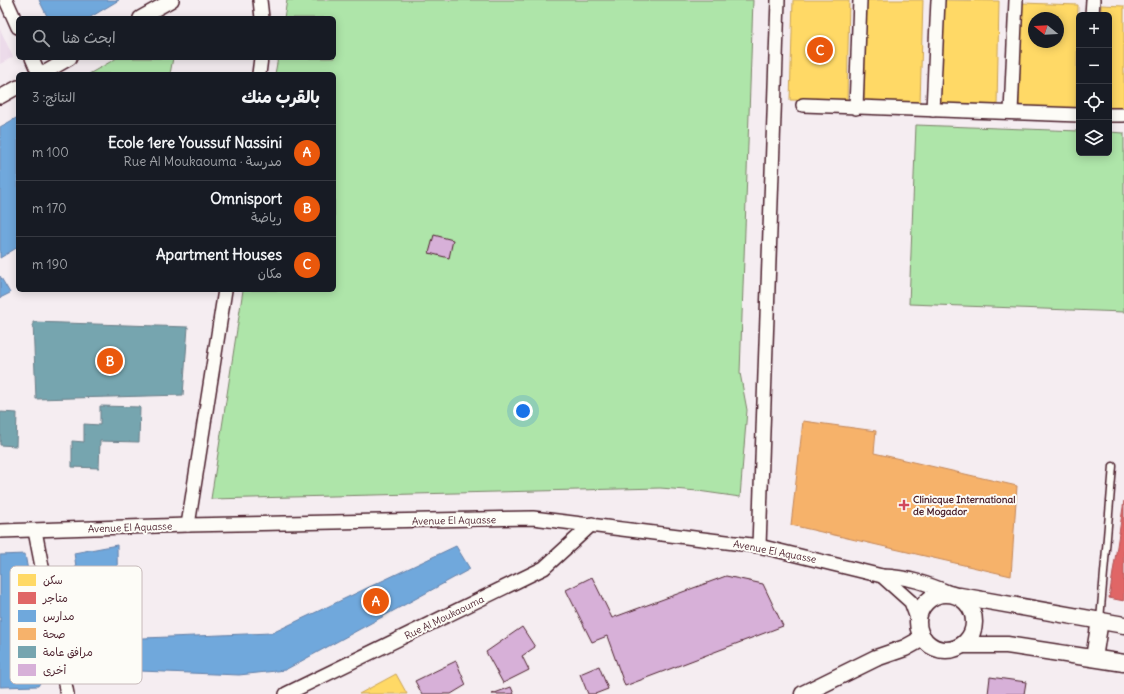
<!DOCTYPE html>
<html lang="ar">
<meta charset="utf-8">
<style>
body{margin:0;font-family:Delius,"Playpen Sans Arabic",sans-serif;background:#20242c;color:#f1f3f6;direction:rtl}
.controls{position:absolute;right:12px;top:12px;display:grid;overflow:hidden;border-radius:6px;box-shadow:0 2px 10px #0003}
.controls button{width:36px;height:36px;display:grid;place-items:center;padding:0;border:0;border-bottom:1px solid #363941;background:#171b24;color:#f1f3f6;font:20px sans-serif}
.compass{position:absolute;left:1028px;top:12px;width:36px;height:36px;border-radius:50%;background:#171b24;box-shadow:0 2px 10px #0003;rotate:288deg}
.you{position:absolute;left:523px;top:411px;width:14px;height:14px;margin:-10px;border:3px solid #fff;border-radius:50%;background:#1a73e8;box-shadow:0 0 0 6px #1a73e833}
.badge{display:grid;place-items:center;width:26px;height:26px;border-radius:50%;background:#ea580c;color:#fff;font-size:13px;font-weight:700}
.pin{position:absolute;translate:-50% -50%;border:2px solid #fff;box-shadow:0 1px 4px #0006}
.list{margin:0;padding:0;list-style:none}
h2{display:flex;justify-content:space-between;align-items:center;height:52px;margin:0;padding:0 16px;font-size:17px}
h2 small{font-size:13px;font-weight:400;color:#9ea1a6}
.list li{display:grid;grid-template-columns:26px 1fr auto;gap:12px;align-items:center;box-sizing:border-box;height:56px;padding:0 16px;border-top:1px solid #363941}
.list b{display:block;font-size:15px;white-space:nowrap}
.list p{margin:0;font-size:13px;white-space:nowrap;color:#9ea1a6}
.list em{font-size:13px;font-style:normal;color:#9ea1a6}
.icon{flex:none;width:22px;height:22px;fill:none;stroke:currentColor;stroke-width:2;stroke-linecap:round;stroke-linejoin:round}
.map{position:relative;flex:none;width:1124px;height:694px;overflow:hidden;direction:ltr}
.search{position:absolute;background:#171b24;box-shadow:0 2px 10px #0003;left:16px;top:16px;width:320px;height:44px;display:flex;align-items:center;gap:10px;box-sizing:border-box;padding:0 14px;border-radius:6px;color:#9ea1a6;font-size:15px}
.panel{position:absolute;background:#171b24;box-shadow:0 2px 10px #0003;left:16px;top:72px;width:320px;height:220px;border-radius:6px;direction:rtl}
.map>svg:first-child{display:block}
.built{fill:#ecdbea}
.green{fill:#aee5a9;stroke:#7c826a}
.homes{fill:#ffd966;stroke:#c9a154;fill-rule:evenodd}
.shops{fill:#e06666;stroke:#b35154}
.schools{fill:#6fa8dc;stroke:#647fa7}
.health{fill:#f6b26b;stroke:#c28658}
.public{fill:#76a5af;stroke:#697d87}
.building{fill:#d7b0d8;stroke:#4a1f2b}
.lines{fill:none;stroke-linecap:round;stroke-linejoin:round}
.service-casing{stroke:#4a1f2b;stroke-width:9}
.minor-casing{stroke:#4a1f2b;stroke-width:16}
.tertiary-casing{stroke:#4a1f2b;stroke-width:19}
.service{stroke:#fdfcf7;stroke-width:6}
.minor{stroke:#fdfcf7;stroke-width:13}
.tertiary{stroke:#fdfcf7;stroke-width:16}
.poi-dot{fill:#d1495b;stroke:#fdfcf7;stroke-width:1.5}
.labels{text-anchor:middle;stroke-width:4;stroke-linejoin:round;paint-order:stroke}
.poi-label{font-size:10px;font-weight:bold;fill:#4a1f2b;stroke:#fdfcf7;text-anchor:start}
.street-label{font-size:10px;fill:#4a1f2b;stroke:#fdfcf7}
.key{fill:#fdfcf7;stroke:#c7baba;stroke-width:1}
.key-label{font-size:11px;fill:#4a1f2b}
</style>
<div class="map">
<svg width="1124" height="694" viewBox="0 0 1124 694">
<rect width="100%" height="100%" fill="#f5edf1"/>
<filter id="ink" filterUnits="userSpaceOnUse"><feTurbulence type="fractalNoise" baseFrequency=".025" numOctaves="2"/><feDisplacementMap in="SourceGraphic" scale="8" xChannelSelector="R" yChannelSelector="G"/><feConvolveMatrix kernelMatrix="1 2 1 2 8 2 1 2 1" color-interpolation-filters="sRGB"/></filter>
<g filter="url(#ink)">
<path class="built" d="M0,29L13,57L0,64Z"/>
<g class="green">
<path d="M287,0H753L740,373L747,410L740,497L698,491L660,488L211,499L243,290H334V74H275L278,58H334V18H284Z"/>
<path d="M117,58H173L170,74H89Z"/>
<path d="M916,125L1079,131V153H1109V132L1124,133V312L909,304Z"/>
</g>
<g class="homes">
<path d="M793,0H849L847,101L790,100Z"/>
<path d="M866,0H923L920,104L864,102Z"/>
<path d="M943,0L999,1L997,106L940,105Z"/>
<path d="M1022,3L1078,5L1076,109L1019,108ZM1034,18H1058V42H1034Z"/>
<path d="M1101,5L1124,6V111L1109,110V15H1101Z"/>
<path d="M396,674L407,694H359Z"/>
</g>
<path class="shops" d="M1124,501V601L1109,598Z"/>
<g class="schools">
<path d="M39,0H119L89,18H48Z"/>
<path d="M18,117V247L0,258V127Z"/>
<path d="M0,276L10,293L0,298Z"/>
<path d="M117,545L118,639L272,633L456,546L470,569L285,670L239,675L91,669L74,553Z"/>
<path d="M25,554L46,673L38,686L0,687V555Z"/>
</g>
<path class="health" d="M803,421L876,431L874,453L1017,486L1011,576L791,525Z"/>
<g class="public">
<path d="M33,322L188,327L183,395L36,399Z"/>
<path d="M100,406L140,407L139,442L100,441L99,468L72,467V441L84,442V424L100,425Z"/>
<path d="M0,412L17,413L16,446L0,445Z"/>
</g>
<g class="building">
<path d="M434,235L453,240L449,258L429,253Z"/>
<path d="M726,576L763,584L783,626L625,686L607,636L592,642L566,590L592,577L612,618Z"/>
<path d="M522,627L535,647L522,656L529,670L503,683L486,652Z"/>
<path d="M456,661L466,685L451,694H422L415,681Z"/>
<path d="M599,666L608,689L595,694H588L580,674Z"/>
<path d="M990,677L1026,682L1024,694H988Z"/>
<path d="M511,687L514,694H492Z"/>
</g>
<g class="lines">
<g class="service-casing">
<path id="service" d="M1100,620L1113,466"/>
</g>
<g class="minor-casing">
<g id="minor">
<path d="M6,0L18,27"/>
<path d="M260,0L262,18"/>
<path d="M1092,15L1093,0"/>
<path d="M140,18L172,0"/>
<path d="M32,58L39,74"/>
<path d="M42,74L70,58"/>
<path d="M259,74L261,58"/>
<path d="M0,97L18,87"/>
<path d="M803,105L1079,115"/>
<path d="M856,108L860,0"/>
<path d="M933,110L938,0"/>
<path d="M1011,112L1016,0"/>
<path d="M1109,115H1124"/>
<path d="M188,525L225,290"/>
<path d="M0,531L188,525L533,518L759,546L882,576C909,577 926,583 950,593"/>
<path d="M35,531L67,694"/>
<path d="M759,546L778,0"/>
<path d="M882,576L911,602L918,621"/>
<path d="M286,694L544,568L592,524"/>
</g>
</g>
<g class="tertiary-casing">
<g id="tertiary">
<circle cx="946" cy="622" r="28"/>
<path d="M960,596L1124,625"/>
<path d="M963,645H1007L1124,663"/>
<path d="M1094,658L1100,620"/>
<path d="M803,694L876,658L905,648L923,638"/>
</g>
</g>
<use href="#service" class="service"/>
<use href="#minor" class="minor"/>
<use href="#tertiary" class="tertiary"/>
</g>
</g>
<path class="poi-dot" d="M902 499h4v4h4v4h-4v4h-4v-4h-4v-4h4z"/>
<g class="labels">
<g class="poi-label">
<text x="913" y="503">Clinicque International<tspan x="913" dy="12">de Mogador</tspan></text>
</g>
<g class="street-label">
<text transform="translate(454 520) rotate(-1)" y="4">Avenue El Aquasse</text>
<text transform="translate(130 527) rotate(-2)" y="4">Avenue El Aquasse</text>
<text transform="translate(775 551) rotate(11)" y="4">Avenue El Aquasse</text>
<text transform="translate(444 617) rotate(-26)" y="4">Rue Al Moukaouma</text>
</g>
</g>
<rect x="10" y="566" width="132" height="118" rx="6" class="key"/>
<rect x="18" y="574" width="18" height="12" fill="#ffd966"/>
<rect x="18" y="592" width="18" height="12" fill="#e06666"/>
<rect x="18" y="610" width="18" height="12" fill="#6fa8dc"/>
<rect x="18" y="628" width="18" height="12" fill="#f6b26b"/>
<rect x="18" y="646" width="18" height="12" fill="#76a5af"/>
<rect x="18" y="664" width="18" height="12" fill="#d7b0d8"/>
<g class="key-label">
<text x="43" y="584">سكن</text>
<text x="43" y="602">متاجر</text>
<text x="43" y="620">مدارس</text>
<text x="43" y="638">صحة</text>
<text x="43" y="656">مرافق عامة</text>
<text x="43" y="674">أخرى</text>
</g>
</svg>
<div class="controls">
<button>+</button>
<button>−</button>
<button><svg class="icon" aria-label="locate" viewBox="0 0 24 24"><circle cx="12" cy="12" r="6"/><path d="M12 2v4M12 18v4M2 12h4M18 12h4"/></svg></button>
<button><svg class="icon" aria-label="layers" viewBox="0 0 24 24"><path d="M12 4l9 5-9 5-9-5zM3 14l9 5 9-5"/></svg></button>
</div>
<svg class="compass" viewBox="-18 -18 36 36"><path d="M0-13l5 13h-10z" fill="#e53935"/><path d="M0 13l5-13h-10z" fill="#9ea1a6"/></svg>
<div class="you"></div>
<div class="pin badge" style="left:376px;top:601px">A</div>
<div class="pin badge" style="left:110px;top:361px">B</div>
<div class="pin badge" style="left:820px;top:50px">C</div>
<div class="search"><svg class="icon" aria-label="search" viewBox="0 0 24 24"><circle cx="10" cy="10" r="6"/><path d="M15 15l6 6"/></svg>ابحث هنا</div>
<section class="panel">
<h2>بالقرب منك<small>النتائج: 3</small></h2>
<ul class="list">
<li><span class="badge">A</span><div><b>Ecole 1ere Youssuf Nassini</b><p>مدرسة · Rue Al Moukaouma</p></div><em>100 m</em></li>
<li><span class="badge">B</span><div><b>Omnisport</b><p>رياضة</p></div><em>170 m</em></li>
<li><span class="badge">C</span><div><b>Apartment Houses</b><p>مكان</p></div><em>190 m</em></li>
</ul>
</section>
</div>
